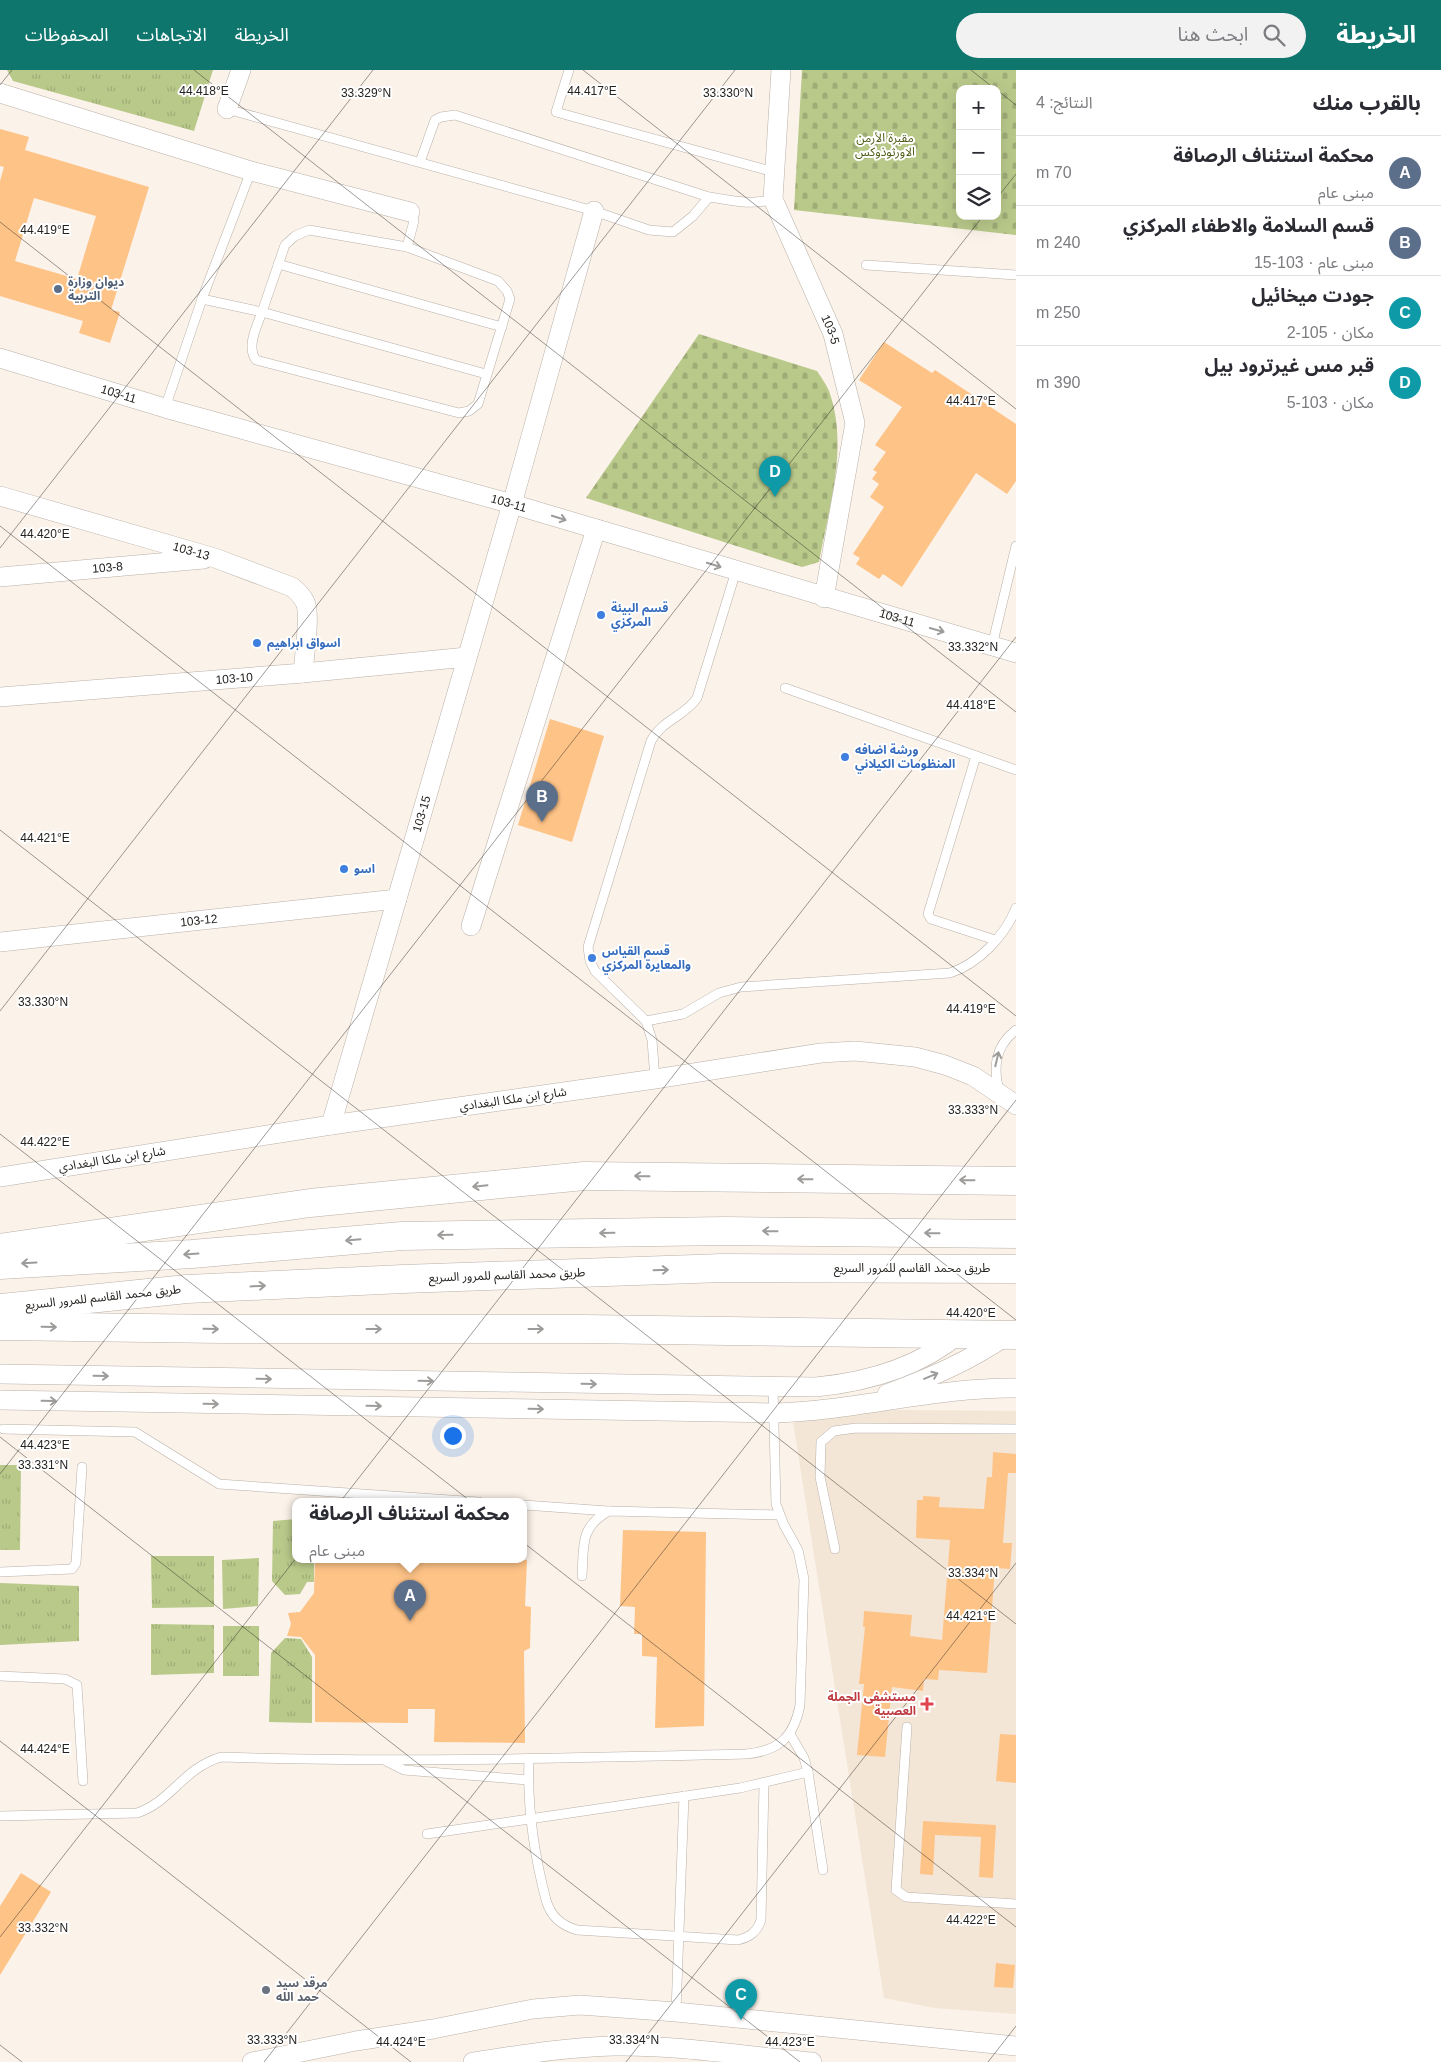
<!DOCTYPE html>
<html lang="ar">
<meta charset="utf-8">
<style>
body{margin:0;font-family:Arial,"Noto Sans Arabic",sans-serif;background:#f2f2f3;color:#2b2b33;direction:rtl}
.controls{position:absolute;right:15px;top:15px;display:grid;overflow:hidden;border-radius:10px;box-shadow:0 5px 20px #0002}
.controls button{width:45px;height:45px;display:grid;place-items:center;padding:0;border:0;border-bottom:1px solid #e1e1e2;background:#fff;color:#2b2b33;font:25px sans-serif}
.you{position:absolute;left:452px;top:1365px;width:18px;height:18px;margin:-12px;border:4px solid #fff;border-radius:50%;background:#1a73e8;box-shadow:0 0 0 8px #1a73e833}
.badge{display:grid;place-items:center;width:32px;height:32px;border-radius:50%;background:#0f766e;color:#fff;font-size:16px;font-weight:700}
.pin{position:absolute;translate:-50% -41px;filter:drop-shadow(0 1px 2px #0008)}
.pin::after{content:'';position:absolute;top:26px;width:18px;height:15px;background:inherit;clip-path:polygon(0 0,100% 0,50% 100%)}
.popup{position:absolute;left:292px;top:1428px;width:235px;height:65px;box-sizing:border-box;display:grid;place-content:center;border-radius:10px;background:#fff;filter:drop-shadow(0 1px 4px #0005);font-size:16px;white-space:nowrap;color:#7c7c81}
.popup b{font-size:19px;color:#2b2b33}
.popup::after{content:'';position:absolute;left:50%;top:100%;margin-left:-10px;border:10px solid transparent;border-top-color:#fff}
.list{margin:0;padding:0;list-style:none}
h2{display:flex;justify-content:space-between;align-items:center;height:65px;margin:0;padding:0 20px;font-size:21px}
h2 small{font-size:16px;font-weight:400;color:#7c7c81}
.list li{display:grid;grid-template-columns:32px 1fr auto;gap:15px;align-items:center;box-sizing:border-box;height:70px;padding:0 20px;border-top:1px solid #e1e1e2}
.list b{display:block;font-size:19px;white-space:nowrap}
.list p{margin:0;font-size:16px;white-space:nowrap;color:#7c7c81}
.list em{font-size:16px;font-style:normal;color:#7c7c81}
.icon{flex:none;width:28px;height:28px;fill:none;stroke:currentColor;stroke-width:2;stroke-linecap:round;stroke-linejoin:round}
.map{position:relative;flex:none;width:1016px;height:1992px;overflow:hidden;direction:ltr}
header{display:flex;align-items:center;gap:30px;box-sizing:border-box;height:70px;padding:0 25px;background:#0f766e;color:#fff}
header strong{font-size:24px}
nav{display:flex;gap:28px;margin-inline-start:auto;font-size:18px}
.search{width:350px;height:45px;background:#f2f2f3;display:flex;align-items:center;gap:12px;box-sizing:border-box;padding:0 18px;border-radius:28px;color:#7c7c81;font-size:19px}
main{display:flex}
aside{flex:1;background:#fff}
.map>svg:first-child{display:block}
.built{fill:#f4e6d7}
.grass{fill:url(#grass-tufts)}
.cemetery{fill:url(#cemetery-stones);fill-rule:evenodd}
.building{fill:#fec387;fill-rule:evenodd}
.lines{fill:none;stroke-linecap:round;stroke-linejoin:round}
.service-casing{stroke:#b9b0a8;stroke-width:10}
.minor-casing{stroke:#b9b0a8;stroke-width:20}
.motorway-casing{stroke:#b9b0a8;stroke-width:29}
.service{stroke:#fff;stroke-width:9}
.minor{stroke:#fff;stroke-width:19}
.motorway{stroke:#fff;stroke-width:28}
.oneway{stroke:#9d9c9a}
.ticks{fill:none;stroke:#25221f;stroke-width:1;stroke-opacity:0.45}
.service-dot{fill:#5c6f8a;stroke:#fff;stroke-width:2}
.shop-dot{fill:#3f7fe0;stroke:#fff;stroke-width:2}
.health-dot{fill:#e0444e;stroke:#fff;stroke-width:2}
.worship-dot{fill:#6b7280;stroke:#fff;stroke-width:2}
.labels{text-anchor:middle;stroke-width:4;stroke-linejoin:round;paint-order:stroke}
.park-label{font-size:12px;fill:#4d5b14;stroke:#fff}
.service-label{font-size:12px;font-weight:bold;fill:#4e5e75;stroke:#fff;text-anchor:start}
.street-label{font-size:12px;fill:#25221f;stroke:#fff}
.shop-label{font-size:12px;font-weight:bold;fill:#366cbe;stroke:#fff;text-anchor:start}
.health-label{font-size:12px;font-weight:bold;fill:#be3a42;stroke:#fff;text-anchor:end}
.worship-label{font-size:12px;font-weight:bold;fill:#5b616d;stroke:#fff;text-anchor:start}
.ticks-label{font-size:12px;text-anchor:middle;fill:#25221f;stroke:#fff;stroke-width:4;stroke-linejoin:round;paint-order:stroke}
</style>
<header>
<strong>الخريطة</strong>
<div class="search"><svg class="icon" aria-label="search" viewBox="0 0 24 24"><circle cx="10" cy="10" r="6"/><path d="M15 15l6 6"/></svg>ابحث هنا</div>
<nav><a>الخريطة</a><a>الاتجاهات</a><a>المحفوظات</a></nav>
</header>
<main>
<aside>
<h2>بالقرب منك<small>النتائج: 4</small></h2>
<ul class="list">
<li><span class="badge" style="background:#5c6f8a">A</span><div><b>محكمة استئناف الرصافة</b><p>مبنى عام</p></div><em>70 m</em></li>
<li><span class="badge" style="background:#5c6f8a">B</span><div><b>قسم السلامة والاطفاء المركزي</b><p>مبنى عام · 103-15</p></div><em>240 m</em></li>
<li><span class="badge" style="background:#0f9aa8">C</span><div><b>جودت ميخائيل</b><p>مكان · 105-2</p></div><em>250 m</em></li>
<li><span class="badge" style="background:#0f9aa8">D</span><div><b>قبر مس غيرترود بيل</b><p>مكان · 103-5</p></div><em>390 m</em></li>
</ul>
</aside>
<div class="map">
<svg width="1016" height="1992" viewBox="0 0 1016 1992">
<defs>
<pattern id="grass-tufts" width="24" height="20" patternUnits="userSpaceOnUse" patternTransform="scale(1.25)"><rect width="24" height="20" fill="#b9c98a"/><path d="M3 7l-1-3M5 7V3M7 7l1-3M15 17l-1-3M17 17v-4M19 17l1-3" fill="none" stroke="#9fac77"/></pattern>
<pattern id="cemetery-stones" width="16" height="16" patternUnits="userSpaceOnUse" patternTransform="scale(1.25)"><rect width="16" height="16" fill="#b9c98a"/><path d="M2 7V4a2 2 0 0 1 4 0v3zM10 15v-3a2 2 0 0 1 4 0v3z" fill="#9fac77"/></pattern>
</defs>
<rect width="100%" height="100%" fill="#fbf2e9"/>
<path class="built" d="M791,1339L1016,1341V1944L934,1938L884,1928Z"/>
<g class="grass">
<path d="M7,0H213L194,61L13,11Z"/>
<path d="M0,1395H21L20,1480H0Z"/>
<path d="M296,1449V1490H314V1512H307L300,1524L285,1525L272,1511L273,1451Z"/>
<path d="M151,1486H214V1537L152,1538Z"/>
<path d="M259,1488L258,1536L223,1539L222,1490Z"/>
<path d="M0,1513L79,1516V1571L0,1575Z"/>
<path d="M151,1554L214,1555V1603L151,1605Z"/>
<rect x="223" y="1556" width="36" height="50"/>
<path d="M285,1568L301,1569L312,1587V1653L269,1652L271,1583Z"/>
</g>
<g class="cemetery">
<path d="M802,0H1016V165L794,140ZM960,19H997V146H960Z"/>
<path d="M699,264L817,301C821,307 826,314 829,321C849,376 829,437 819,492L802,497L586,428Z"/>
</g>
<g class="building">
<path d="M0,59L29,67L25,80L149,117L111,240L120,242L110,273L79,263L83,251L0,226V111L4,97L0,96ZM34,128L96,146L77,209L15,191Z"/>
<path d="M884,272L932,303L935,300L1016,354V411L1007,424L976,403L902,517L883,504L879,509L856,494L860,488L853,484L884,437L870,427L879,414L872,409L877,402L873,400L886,382L875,375L902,337L859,310Z"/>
<path d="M550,649L604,666L572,772L518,755Z"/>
<path d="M993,1382L1016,1384V1403H1008L1003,1473H1012L1010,1499L995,1498L987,1603L939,1600L938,1610L924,1609L923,1621L892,1617L885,1687L857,1685L864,1614H859L865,1557H863L864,1541L912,1545L910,1566L942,1570L950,1470L916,1468L917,1430H923V1426L940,1427L939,1437L984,1439L987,1407H992Z"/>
<path d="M623,1460L706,1462L704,1656L655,1658L657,1587L642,1586V1564H634L635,1537L620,1536Z"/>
<path d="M315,1490H527L525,1536L531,1537L530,1578L524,1581L525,1673L434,1672L435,1639H408V1653L315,1652V1585L301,1567L287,1566L291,1554L288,1543L300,1542L314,1523Z"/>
<path d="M1000,1664L1016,1665V1713L996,1711Z"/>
<path d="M923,1751L996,1755L993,1808L979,1807L981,1767L935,1765L933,1805L920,1804Z"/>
<path d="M21,1803L51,1822L0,1905V1836Z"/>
<path d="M996,1893L1015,1895L1013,1918L994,1917Z"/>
</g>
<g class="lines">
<g class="service-casing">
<g id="service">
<path d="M569,0L556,42L774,102"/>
<path d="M227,39L594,141L649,160L673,162L693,146L709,127C731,130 751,136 773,129"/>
<path d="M420,92L435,50L441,47L455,45L709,127"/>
<path d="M407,177L414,151L410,142"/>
<path d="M278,194L502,257"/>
<path d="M866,195L1016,205"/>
<path d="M202,229L262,242C257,256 246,277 256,290L459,343L469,341L478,334L510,229L507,221L498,211L407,177L309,160L295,166L285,175L262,242L486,304"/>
<path d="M165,338L202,229L251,101"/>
<path d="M992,576L1016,476"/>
<path d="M785,618L1016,700"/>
<path d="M976,686L928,844L931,849L995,870"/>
<path d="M646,951L683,944L719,923L741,917L950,903C978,894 1005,866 1016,838"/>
<path d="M655,1009L652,970L646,951L595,901L590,891L588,877L651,671C662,650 685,646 697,628L736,501"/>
<path d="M999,1021C993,997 995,976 1016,960"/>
<path d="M3,1359L135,1362L219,1414L479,1432"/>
<path d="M524,1435L608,1441"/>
<path d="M835,1479L820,1407L821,1372L834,1361L856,1358L1016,1359"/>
<path d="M0,1502L72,1499L76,1493L82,1397"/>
<path d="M582,1506C584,1477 579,1457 609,1441L779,1445"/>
<path d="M0,1606L65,1609L77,1615L83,1711"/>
<path d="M907,1657L896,1820L906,1827L1016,1834"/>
<path d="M790,1664L804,1688L808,1702L823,1800"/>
<path d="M529,1689C527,1737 534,1784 546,1830C551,1847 561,1855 577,1860L738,1870C750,1867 757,1862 761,1850L764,1714"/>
<path d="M386,1691L404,1700L528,1710"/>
<path d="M0,1746L137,1743C171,1732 182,1699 221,1687C396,1693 571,1688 746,1684C779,1681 794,1667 800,1635L804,1509L798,1480L784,1455L776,1434L773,1317"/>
<path d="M427,1764L740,1718L808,1702"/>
<path d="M676,1942L684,1726"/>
</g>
</g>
<g class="minor-casing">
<g id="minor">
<path id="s1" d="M781,0L773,129L833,264L855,353L824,528"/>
<path d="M0,23L251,101L410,142"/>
<path d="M227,39L241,0"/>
<path id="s2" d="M0,288L165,338L512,434L1016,583"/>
<path id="s3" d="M0,426L215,488L292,517C297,521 302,526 305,532C311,544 304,587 303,603"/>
<path id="s4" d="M0,507L204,489"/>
<path id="s5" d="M0,627L303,603L467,587"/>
<path d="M471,856L596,459"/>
<path id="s6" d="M0,872L397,829"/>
<path id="s7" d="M331,1055L512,434L594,141"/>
<path d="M0,1107L331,1055L655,1009L821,983L855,981L915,987L945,995L973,1006L1016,1035"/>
<path d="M0,1304L816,1317C867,1312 919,1297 959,1264"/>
<path d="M887,1324C929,1308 970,1291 1007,1265"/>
<path d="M0,1330L774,1343C856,1341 935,1317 1016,1318"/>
<path d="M252,1992L356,1971L433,1959L533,1939L580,1935L676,1942L1016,1976"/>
<path d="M473,1992C520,1985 567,1977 614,1976C680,1975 746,1986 812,1992"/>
</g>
</g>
<g class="motorway-casing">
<g id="motorway">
<path d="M0,1178L310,1133L584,1106L1016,1111"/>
<path d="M0,1195L192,1184L402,1166L725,1161L1016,1164"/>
<path d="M0,1238L187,1219L403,1209L723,1198L1016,1199"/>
<path d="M0,1256L221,1259H584L1016,1265"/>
</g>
</g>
<use href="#service" class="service"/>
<use href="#minor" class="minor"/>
<use href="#motorway" class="motorway"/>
</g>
<defs><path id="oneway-shaft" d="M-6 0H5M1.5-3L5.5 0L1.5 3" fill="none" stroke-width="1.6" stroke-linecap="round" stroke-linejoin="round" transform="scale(1.25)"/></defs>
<g class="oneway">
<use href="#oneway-shaft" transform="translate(559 448) rotate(17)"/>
<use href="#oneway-shaft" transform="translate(714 495) rotate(17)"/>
<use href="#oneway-shaft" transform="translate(937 560) rotate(16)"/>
<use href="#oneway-shaft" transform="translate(997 989) rotate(-77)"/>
<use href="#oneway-shaft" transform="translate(642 1106) rotate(-179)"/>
<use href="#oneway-shaft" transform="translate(805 1109) rotate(-179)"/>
<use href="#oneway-shaft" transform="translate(967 1110) rotate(-179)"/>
<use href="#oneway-shaft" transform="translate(480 1116) rotate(174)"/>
<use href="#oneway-shaft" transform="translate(770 1161) rotate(-179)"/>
<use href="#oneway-shaft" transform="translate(607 1163) rotate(179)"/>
<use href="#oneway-shaft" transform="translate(932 1163) rotate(-179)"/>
<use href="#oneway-shaft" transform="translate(445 1165) rotate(179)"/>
<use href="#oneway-shaft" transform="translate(353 1170) rotate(175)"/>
<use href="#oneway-shaft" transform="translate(191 1184) rotate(176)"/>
<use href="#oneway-shaft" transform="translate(29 1193) rotate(177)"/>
<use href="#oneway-shaft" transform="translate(661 1200) rotate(-2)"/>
<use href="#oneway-shaft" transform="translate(258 1216) rotate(-3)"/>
<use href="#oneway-shaft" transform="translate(49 1257) rotate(1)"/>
<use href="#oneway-shaft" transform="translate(211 1259) rotate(1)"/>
<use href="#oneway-shaft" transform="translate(374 1259)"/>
<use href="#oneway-shaft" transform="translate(536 1259)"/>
<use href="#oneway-shaft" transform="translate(101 1306) rotate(1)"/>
<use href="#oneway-shaft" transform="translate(931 1306) rotate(-23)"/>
<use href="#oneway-shaft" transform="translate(264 1309) rotate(1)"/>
<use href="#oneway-shaft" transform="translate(426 1311) rotate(1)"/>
<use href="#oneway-shaft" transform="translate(589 1314) rotate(1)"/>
<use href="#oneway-shaft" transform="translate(49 1331) rotate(1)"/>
<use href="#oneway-shaft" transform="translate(211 1334) rotate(1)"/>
<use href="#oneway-shaft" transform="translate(374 1336) rotate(1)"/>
<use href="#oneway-shaft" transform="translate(536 1339) rotate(1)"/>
</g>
<path class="ticks" d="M194,0L1016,642M583,0L1016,339M971,0L995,19M0,15L12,0M997,20L1016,35M997,128L1016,104M0,152L1016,946M0,456L1016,1250M0,478L373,0M0,760L1016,1554M0,941L735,0M0,1064L1016,1857M0,1367L800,1992M0,1404L983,146M0,1671L411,1992M0,1867L1016,567M0,1975L22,1992M264,1992L1016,1030M626,1992L1016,1493M988,1992L1016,1956"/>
<circle class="service-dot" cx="58" cy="219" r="5"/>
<g class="shop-dot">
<circle cx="601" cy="545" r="5"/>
<circle cx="257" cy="573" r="5"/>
<circle cx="845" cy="687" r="5"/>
<circle cx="344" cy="799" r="5"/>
<circle cx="592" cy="888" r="5"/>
</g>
<path class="health-dot" d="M924.5 1626.5h5v5h5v5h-5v5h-5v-5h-5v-5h5z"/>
<circle class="worship-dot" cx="266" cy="1920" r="5"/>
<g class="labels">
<g class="park-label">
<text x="885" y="72">مقبرة الأرمن<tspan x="885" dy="14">الاورثوذوكس</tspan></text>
</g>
<g class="service-label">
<text x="68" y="216">ديوان وزارة<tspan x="68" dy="14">التربية</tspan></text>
</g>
<g class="street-label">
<text dy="4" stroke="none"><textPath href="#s1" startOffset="272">103-5</textPath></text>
<text dy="4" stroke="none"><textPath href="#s2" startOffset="124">103-11</textPath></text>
<text dy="4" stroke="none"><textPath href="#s2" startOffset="529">103-11</textPath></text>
<text dy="4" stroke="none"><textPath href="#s3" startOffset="199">103-13</textPath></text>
<text dy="4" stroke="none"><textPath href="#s4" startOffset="108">103-8</textPath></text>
<text dy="4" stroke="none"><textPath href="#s2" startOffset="934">103-11</textPath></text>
<text dy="4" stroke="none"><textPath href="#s5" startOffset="235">103-10</textPath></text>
<text dy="4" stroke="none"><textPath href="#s7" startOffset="324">103-15</textPath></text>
<text dy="4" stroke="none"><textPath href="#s6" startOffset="200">103-12</textPath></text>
<text transform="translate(513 1029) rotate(-8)" y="4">شارع ابن ملكا البغدادي</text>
<text transform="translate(112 1089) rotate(-9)" y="4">شارع ابن ملكا البغدادي</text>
<text x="912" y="1202">طريق محمد القاسم للمرور السريع</text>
<text transform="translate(507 1205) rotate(-2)" y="4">طريق محمد القاسم للمرور السريع</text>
<text transform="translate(103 1227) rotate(-6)" y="4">طريق محمد القاسم للمرور السريع</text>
</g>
<g class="shop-label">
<text x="611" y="542">قسم البيئة<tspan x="611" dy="14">المركزي</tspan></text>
<text x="267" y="577">اسواق ابراهيم</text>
<text x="855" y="684">ورشة اضافه<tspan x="855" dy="14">المنظومات الكيلاني</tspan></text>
<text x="354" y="803">اسو</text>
<text x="602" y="885">قسم القياس<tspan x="602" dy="14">والمعايرة المركزي</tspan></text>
</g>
<g class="health-label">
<text x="916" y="1631">مستشفى الجملة<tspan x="916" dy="14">العصبية</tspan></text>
</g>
<g class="worship-label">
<text x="276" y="1917">مرقد سيد<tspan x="276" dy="14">حمد الله</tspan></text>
</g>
</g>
<g class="ticks-label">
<text x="204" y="25">44.418°E</text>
<text x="592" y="25">44.417°E</text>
<text x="366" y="27">33.329°N</text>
<text x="728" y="27">33.330°N</text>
<text x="45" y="164">44.419°E</text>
<text x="971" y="335">44.417°E</text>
<text x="45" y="468">44.420°E</text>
<text x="973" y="581">33.332°N</text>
<text x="971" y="639">44.418°E</text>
<text x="45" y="772">44.421°E</text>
<text x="43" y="936">33.330°N</text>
<text x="971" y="943">44.419°E</text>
<text x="973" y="1044">33.333°N</text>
<text x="45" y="1076">44.422°E</text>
<text x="971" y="1247">44.420°E</text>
<text x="45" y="1379">44.423°E</text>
<text x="43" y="1399">33.331°N</text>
<text x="973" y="1507">33.334°N</text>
<text x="971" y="1550">44.421°E</text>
<text x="45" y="1683">44.424°E</text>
<text x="971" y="1854">44.422°E</text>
<text x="43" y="1862">33.332°N</text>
<text x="272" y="1974">33.333°N</text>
<text x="634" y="1974">33.334°N</text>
<text x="401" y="1976">44.424°E</text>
<text x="790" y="1976">44.423°E</text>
</g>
</svg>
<div class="controls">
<button>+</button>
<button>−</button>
<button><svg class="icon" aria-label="layers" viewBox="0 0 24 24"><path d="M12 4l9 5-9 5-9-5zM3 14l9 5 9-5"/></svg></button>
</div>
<div class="you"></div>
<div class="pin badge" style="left:410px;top:1551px;background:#5c6f8a">A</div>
<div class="popup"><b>محكمة استئناف الرصافة</b>مبنى عام</div>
<div class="pin badge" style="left:542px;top:752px;background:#5c6f8a">B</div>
<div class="pin badge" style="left:741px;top:1950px;background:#0f9aa8">C</div>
<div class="pin badge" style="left:775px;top:427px;background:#0f9aa8">D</div>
</div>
</main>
